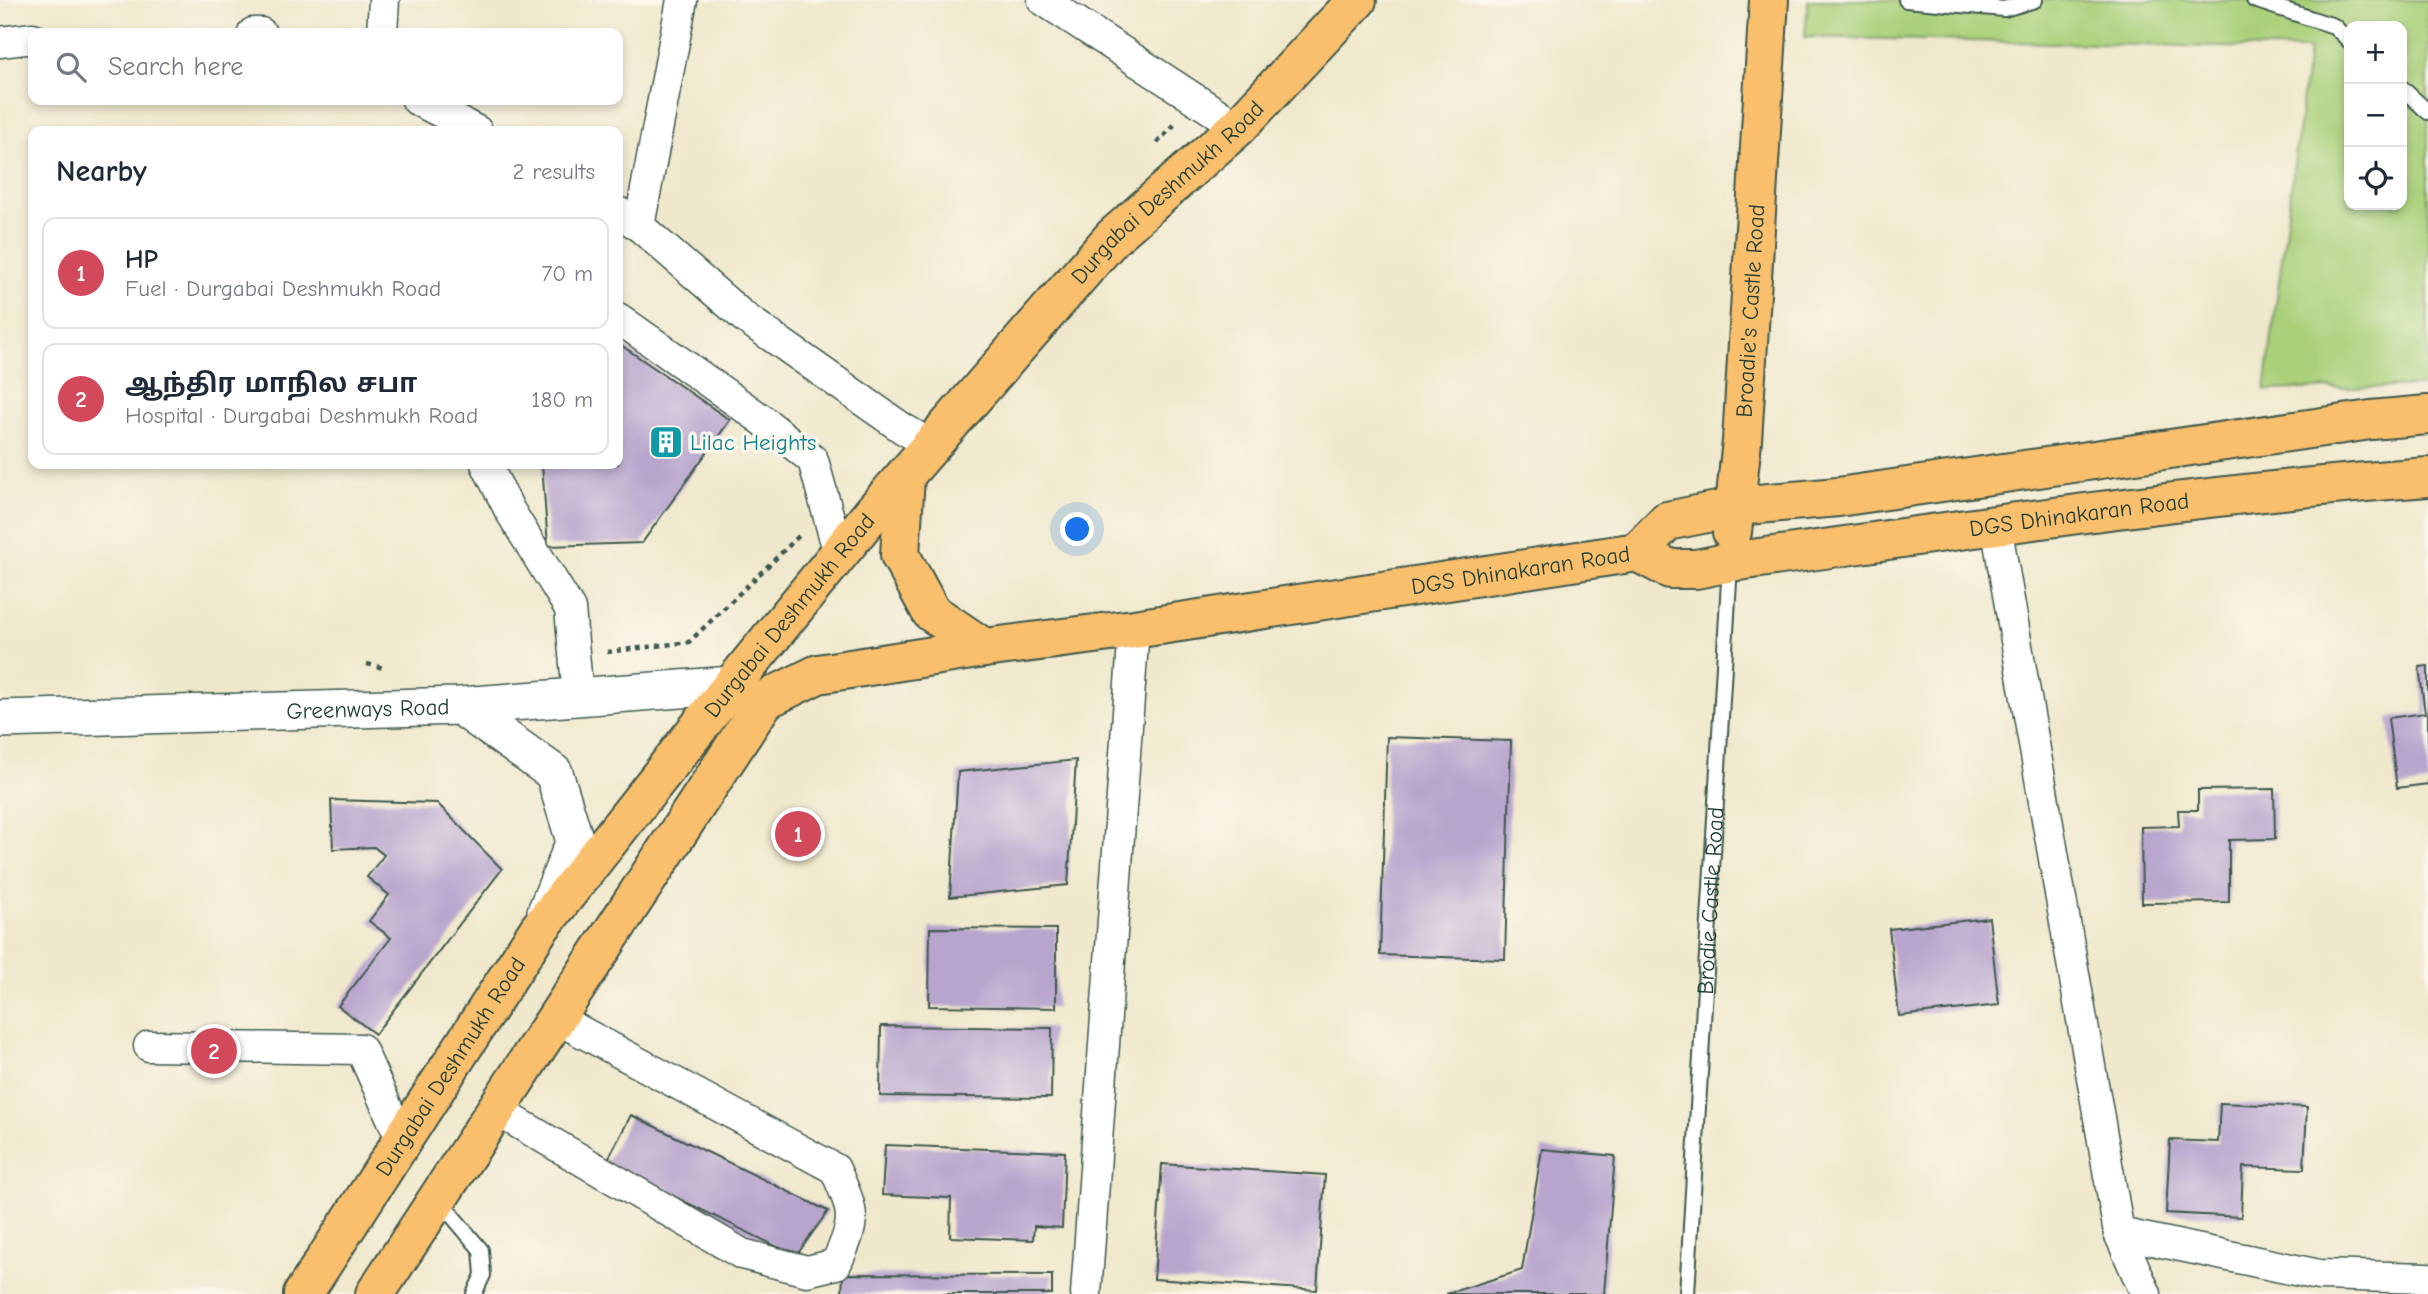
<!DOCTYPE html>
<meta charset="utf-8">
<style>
body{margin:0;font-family:"Comic Neue","Noto Sans Tamil",sans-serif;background:#f2f2f3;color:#1f2937}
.controls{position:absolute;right:21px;top:21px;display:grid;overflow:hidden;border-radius:14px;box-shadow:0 4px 10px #0003}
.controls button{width:63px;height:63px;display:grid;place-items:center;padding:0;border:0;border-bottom:2px solid #e0e1e3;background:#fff;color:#1f2937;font:35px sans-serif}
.you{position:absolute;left:1078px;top:530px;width:24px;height:24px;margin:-18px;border:5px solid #fff;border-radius:50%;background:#1a73e8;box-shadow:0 0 0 10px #1a73e833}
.badge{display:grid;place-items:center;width:46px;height:46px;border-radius:50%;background:#d1495b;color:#fff;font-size:23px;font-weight:700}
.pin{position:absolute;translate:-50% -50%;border:4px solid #fff;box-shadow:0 2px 7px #0006}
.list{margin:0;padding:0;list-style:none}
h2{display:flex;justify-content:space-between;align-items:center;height:91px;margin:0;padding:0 28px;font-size:30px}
h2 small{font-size:23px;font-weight:400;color:#747a83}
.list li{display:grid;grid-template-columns:46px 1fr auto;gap:21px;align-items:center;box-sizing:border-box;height:112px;margin:0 14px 14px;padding:0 14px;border:2px solid #e0e1e3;border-radius:14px}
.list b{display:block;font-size:26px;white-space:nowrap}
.list p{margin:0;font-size:23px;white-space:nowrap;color:#747a83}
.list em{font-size:23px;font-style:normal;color:#747a83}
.icon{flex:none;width:38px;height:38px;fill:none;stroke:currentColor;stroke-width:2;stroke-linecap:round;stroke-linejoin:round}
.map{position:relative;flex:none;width:2428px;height:1294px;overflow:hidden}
.search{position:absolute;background:#fff;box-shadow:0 4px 10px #0003;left:28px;top:28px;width:595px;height:77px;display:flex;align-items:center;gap:18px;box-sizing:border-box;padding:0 24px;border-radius:14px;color:#747a83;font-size:26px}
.panel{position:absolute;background:#fff;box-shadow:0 4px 10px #0003;left:28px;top:126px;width:595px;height:343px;border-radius:14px}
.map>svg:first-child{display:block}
.green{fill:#aad07a;stroke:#648657;stroke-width:2;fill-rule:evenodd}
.building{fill:#b7a5cd}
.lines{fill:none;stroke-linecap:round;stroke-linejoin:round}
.service-casing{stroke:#3e574b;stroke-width:18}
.minor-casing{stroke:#3e574b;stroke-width:33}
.tertiary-casing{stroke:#3e574b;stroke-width:40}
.primary-casing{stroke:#3e574b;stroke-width:42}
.path{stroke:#3e574b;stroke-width:4.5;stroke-dasharray:5 5;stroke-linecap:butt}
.service{stroke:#fff;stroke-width:14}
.minor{stroke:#fff;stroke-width:30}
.tertiary{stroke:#fff;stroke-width:37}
.primary{stroke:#f9bf6d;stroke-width:38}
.labels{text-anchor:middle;stroke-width:7;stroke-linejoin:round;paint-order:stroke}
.street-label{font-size:23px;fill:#1f3d34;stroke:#fbf7ec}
.culture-label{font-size:23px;fill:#0d838f;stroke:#fbf7ec;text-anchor:start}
</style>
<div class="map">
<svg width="2428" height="1294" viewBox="0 0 2428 1294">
<rect width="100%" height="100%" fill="#fbf7ec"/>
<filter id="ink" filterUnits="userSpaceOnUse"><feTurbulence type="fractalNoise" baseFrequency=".0143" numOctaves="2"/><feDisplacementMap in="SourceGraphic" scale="14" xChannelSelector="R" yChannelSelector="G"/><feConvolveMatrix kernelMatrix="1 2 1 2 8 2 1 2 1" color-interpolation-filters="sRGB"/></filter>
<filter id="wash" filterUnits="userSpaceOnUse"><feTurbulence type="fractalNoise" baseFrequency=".00686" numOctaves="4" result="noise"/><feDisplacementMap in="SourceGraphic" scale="28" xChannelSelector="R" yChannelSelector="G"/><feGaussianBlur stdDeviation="1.57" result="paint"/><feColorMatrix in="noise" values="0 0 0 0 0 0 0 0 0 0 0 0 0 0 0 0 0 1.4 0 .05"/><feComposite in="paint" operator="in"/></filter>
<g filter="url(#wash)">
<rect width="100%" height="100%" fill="#efe8cc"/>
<path class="green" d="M1808,0H2428V386L2265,390L2309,49L1805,37ZM2349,26H2402V205H2349Z"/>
<g id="blocks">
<g class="building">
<path d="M618,343L730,420L642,543L548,546L542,464H618Z"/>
<path d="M2428,666V784L2397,788L2388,718L2425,713L2419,667Z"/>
<path d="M1387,737L1511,741L1505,959L1380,955Z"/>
<path d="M1076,760L1068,885L950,897L958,772Z"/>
<path d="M2274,789L2275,839L2229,840V902L2142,903L2141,827L2179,826L2178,810H2198V790Z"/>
<path d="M331,800L437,803L502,869L375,1034L338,1006L391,938L369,921L389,895L367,877L384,855L374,847L333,849Z"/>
<path d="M1989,918L1999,1005L1899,1016L1889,929Z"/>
<path d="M930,928L1056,929V1008L929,1006Z"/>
<path d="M881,1026L1052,1028L1051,1098L880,1096Z"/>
<path d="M2220,1103L2307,1107L2304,1169L2243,1167L2241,1217L2166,1213L2170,1140L2218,1142Z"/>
<path d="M631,1115L828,1211L796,1256L606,1163Z"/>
<path d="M885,1145L1065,1152L1062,1228L1034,1226L1033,1240L950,1237L951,1198L882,1195Z"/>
<path d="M1542,1149L1615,1156L1604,1294H1446L1522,1270Z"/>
<path d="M1162,1164L1325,1175L1317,1290L1154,1279Z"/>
<path d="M843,1274L1052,1275V1294H842Z"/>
</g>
</g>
</g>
<g filter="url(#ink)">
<use href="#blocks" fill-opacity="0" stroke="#3e574b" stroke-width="2"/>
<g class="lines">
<g class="service-casing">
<g id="service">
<path d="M1906,0L2004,9L2035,0"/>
<path d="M2254,0L2334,26L2349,41"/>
<path d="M2402,88L2428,112"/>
<path d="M438,1199L481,1250L483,1275L474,1294"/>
<path id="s1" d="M1687,1294L1730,564"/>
</g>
</g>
<g class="minor-casing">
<g id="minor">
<path d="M1043,0L1238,127"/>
<path d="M253,33H261"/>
<path d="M382,33L384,0"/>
<path d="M0,42L33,38"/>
<path d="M417,100L477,131"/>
<path d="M618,212L639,226L744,317L902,428L931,445"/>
<path d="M639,226L682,0"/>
<path d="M618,318L761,419L813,460L839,554"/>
<path d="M486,464L510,511L570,609L578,697"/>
<path d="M1996,525L2119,1233L2146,1294"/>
<path d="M149,1046L361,1049L402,1141"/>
<path d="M496,1110L742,1254L807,1271L836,1264C857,1218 855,1215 835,1169L556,1018"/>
<path d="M2119,1233L2319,1275L2428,1278"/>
<path d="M1086,1294L1134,629"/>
</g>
</g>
<g class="tertiary-casing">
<g id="tertiary">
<path d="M460,706L554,773L575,841L546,912"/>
<path id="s2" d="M0,719L460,706L732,685"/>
</g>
</g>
<g class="primary-casing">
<g id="primary">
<path d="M905,477L900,555L931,612L984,648"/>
<path id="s3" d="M1732,532L1742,441L1769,0"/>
<path d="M1637,552L1667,521L1747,505L1838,497L2371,420L2428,415"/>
<path id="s4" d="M303,1294L539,929L732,685L874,511L1113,237L1238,127L1357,0"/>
<path id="s5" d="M375,1294L765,700L818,674L984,648L1134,629L1637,552L1670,569H1696L1731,562C1962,530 2195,494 2428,477"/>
</g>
</g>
<g class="path">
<path d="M1157,143L1175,124"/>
<path d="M607,652L689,642L800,535"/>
<path d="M367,664L384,668"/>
</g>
<use href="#service" class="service"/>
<use href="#minor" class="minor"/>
<use href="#tertiary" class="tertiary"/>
<use href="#primary" class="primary"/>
</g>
</g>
<defs>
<g id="building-square" transform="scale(1.75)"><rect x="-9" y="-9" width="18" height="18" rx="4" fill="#0f9aa8" stroke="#fbf7ec"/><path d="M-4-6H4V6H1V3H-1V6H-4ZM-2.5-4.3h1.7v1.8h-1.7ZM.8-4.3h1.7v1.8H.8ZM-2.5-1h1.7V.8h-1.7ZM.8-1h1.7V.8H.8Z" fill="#fff"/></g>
</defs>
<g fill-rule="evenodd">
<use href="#building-square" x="666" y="442"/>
</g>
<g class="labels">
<g class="street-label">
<text dy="8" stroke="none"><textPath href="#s4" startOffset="1404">Durgabai Deshmukh Road</textPath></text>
<text dy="8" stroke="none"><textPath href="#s3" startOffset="222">Broadie's Castle Road</textPath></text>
<text dy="8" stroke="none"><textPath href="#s5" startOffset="2048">DGS Dhinakaran Road</textPath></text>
<text dy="8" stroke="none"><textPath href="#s5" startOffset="1480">DGS Dhinakaran Road</textPath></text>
<text dy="8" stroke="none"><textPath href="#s4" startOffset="836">Durgabai Deshmukh Road</textPath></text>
<text dy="8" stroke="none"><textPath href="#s2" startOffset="368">Greenways Road</textPath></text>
<text dy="8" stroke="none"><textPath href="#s1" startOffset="394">Brodie Castle Road</textPath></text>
<text dy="8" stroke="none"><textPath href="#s4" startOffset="271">Durgabai Deshmukh Road</textPath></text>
</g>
<g class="culture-label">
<text x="690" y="450">Lilac Heights</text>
</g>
</g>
</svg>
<div class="controls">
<button>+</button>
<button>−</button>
<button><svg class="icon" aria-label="locate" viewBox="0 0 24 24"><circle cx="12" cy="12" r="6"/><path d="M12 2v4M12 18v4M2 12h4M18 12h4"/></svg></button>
</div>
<div class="you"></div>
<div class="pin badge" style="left:798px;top:834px">1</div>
<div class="pin badge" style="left:214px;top:1051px">2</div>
<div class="search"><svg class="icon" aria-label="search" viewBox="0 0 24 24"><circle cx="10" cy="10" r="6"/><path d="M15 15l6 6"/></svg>Search here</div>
<section class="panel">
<h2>Nearby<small>2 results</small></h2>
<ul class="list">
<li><span class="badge">1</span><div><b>HP</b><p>Fuel · Durgabai Deshmukh Road</p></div><em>70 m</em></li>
<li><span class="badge">2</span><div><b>ஆந்திர மாநில சபா</b><p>Hospital · Durgabai Deshmukh Road</p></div><em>180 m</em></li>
</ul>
</section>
</div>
